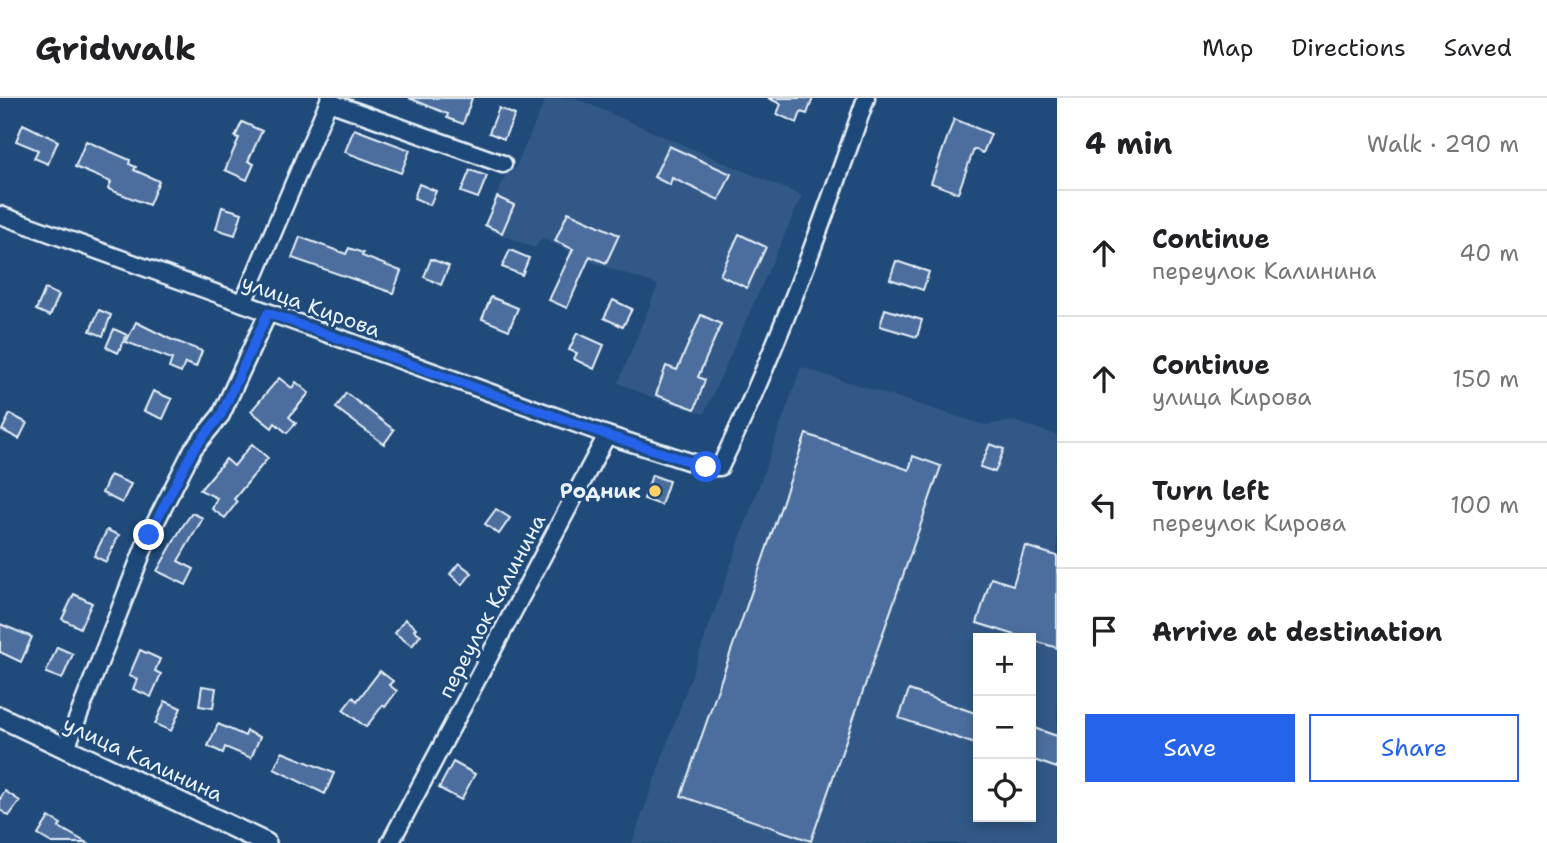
<!DOCTYPE html>
<meta charset="utf-8">
<style>
body{margin:0;font-family:"Shantell Sans",sans-serif;background:#f2f2f2;color:#202124}
.controls{position:absolute;right:21px;bottom:21px;display:grid;overflow:hidden;border-radius:0px;box-shadow:0 4px 10px #0003}
.controls button{width:63px;height:63px;display:grid;place-items:center;padding:0;border:0;border-bottom:2px solid #e0e0e0;background:#fff;color:#202124;font:35px sans-serif}
.stop{position:absolute;width:21px;height:21px;margin:-16px;border:5px solid #2563eb;border-radius:50%;background:#fff}
.stop.end{background:#2563eb;border-color:#fff;box-shadow:0 2px 7px #0008}
.list{margin:0;padding:0;list-style:none}
h2{display:flex;justify-content:space-between;align-items:center;height:91px;margin:0;padding:0 28px;font-size:30px}
h2 small{font-size:23px;font-weight:400;color:#757577}
.list li{display:grid;grid-template-columns:46px 1fr auto;gap:21px;align-items:center;box-sizing:border-box;height:126px;padding:0 28px;border-top:2px solid #e0e0e0}
.list b{display:block;font-size:26px;white-space:nowrap}
.list p{margin:0;font-size:23px;white-space:nowrap;color:#757577}
.list em{font-size:23px;font-style:normal;color:#757577}
.actions{display:flex;gap:14px;padding:21px 28px}
.actions a{flex:1;padding:16px 0;border:2px solid #2563eb;border-radius:0px;text-align:center;font-size:24px;color:#2563eb}
.actions .main{background:#2563eb;color:#fff}
.icon{flex:none;width:38px;height:38px;fill:none;stroke:currentColor;stroke-width:2;stroke-linecap:round;stroke-linejoin:round}
.map{position:relative;flex:none;width:1057px;height:745px;overflow:hidden}
header{display:flex;align-items:center;gap:42px;box-sizing:border-box;height:98px;padding:0 35px;background:#fff;border-bottom:2px solid #e0e0e0}
header strong{font-size:33px}
nav{display:flex;gap:38px;margin-inline-start:auto;font-size:24px}
main{display:flex}
aside{flex:1;background:#fff}
.map>svg:first-child{display:block}
.built{fill:#305887;fill-rule:evenodd}
.building{fill:#4c6e9e;stroke:#e8f1f8;stroke-width:2}
.lines{fill:none;stroke-linecap:round;stroke-linejoin:round}
.minor-casing{stroke:#e8f1f8;stroke-width:21}
.tertiary-casing{stroke:#e8f1f8;stroke-width:24}
.minor{stroke:#1f4a7a;stroke-width:16}
.tertiary{stroke:#1f4a7a;stroke-width:19}
.route{stroke:#2563eb;stroke-width:9}
.poi-dot{fill:#ffd166;stroke:#1f4a7a;stroke-width:2.5}
.labels{text-anchor:middle;stroke-width:6;stroke-linejoin:round;paint-order:stroke}
.street-label{font-size:21px;fill:#e8f1f8;stroke:#1f4a7a}
.poi-label{font-size:21px;font-weight:bold;fill:#e8f1f8;stroke:#1f4a7a;text-anchor:end}
</style>
<header>
<strong>Gridwalk</strong>
<nav><a>Map</a><a>Directions</a><a>Saved</a></nav>
</header>
<main>
<div class="map">
<svg width="1057" height="745" viewBox="0 0 1057 745">
<rect width="100%" height="100%" fill="#1f4a7a"/>
<filter id="ink" filterUnits="userSpaceOnUse"><feTurbulence type="fractalNoise" baseFrequency=".0143" numOctaves="2"/><feDisplacementMap in="SourceGraphic" scale="14" xChannelSelector="R" yChannelSelector="G"/><feConvolveMatrix kernelMatrix="1 2 1 2 8 2 1 2 1" color-interpolation-filters="sRGB"/></filter>
<g filter="url(#ink)">
<g class="built">
<path d="M546,0H575L802,98L704,316L651,299L618,285L658,187L589,163L542,140L535,150L484,130L509,69L515,71Z"/>
<path d="M801,269L984,327L1014,323L1057,337V745H632ZM978,540H1031V719H978Z"/>
</g>
<g class="building">
<path d="M409,0H472L463,26L447,20L448,16Z"/>
<path d="M768,0H813L807,16L801,14L797,25L777,16L781,6Z"/>
<path d="M499,10L515,17L504,41L489,35Z"/>
<path d="M954,21L991,36L983,55L974,51L958,95L931,85Z"/>
<path d="M242,24L262,33L248,63L254,66L247,82L225,72L239,40L235,39Z"/>
<path d="M23,26L58,43L48,66L34,60L38,52L16,43Z"/>
<path d="M354,31L410,52L401,75L345,54Z"/>
<path d="M86,43L130,62L129,66L136,69L134,72L159,83L149,107L108,91L111,84L75,69Z"/>
<path d="M669,48L731,76L719,102L672,80L670,87L654,79Z"/>
<path d="M470,72L487,78L478,100L461,94Z"/>
<path d="M419,86L436,93L430,107L414,100Z"/>
<path d="M497,99L514,107L502,135L485,127Z"/>
<path d="M222,109L242,115L235,137L216,131Z"/>
<path d="M568,114L619,137L606,165L590,158L567,210L549,202L573,151L555,143Z"/>
<path d="M739,136L766,149L747,190L720,177Z"/>
<path d="M300,139L346,156L349,150L363,155L362,158L401,173L393,195L292,160Z"/>
<path d="M510,152L529,160L522,177L502,169Z"/>
<path d="M431,161L449,168L441,187L424,179Z"/>
<path d="M896,163L929,174L923,192L890,181Z"/>
<path d="M45,191L59,197L50,218L36,212Z"/>
<path d="M491,199L518,210L509,232L482,221Z"/>
<path d="M613,202L632,211L623,229L604,220Z"/>
<path d="M885,211L922,222L917,239L880,228Z"/>
<path d="M99,212L111,217L103,238L90,233Z"/>
<path d="M701,217L721,226L698,279L705,282L695,311L656,297L666,268L677,272Z"/>
<path d="M136,224L170,241L202,253L196,269L185,265L181,275L169,270L172,261L126,244Z"/>
<path d="M114,231L127,237L118,255L106,249Z"/>
<path d="M577,235L604,247L594,271L574,261L577,255L569,252Z"/>
<path d="M279,280L292,290L296,284L309,295L289,319L296,325L287,335L275,325L272,330L251,313Z"/>
<path d="M153,293L172,301L163,321L144,313Z"/>
<path d="M346,295L394,332L384,346L336,310Z"/>
<path d="M10,316L27,325L19,341L2,332Z"/>
<path d="M806,336L909,372L913,358L941,368L811,743L681,698Z"/>
<path d="M252,346L268,360L234,401L237,404L225,420L212,411L217,400L200,392L226,361L234,368Z"/>
<path d="M990,346L1004,351L995,374L980,369Z"/>
<path d="M110,377L131,386L122,405L102,395Z"/>
<path d="M652,377L669,383L661,407L644,401Z"/>
<path d="M496,411L510,420L499,436L485,426Z"/>
<path d="M192,415L203,420L178,463L194,471L186,487L157,473L182,429Z"/>
<path d="M107,432L119,437L106,464L94,458Z"/>
<path d="M1025,448L1057,458V550L977,525L991,480L1013,487Z"/>
<path d="M459,465L472,475L462,487L450,476Z"/>
<path d="M74,496L92,505L80,530L62,521Z"/>
<path d="M405,521L416,530L414,532L421,537L412,548L395,535Z"/>
<path d="M0,526L32,539L21,564L0,554Z"/>
<path d="M57,549L73,556L62,581L46,575Z"/>
<path d="M140,552L160,561L155,573L161,576L151,599L133,591L137,581L129,578Z"/>
<path d="M380,573L393,583L389,587L397,593L385,609L383,607L366,629L343,612L353,599L357,603Z"/>
<path d="M202,588L216,590L213,610L199,608Z"/>
<path d="M909,592L978,616V647L899,620Z"/>
<path d="M165,603L181,610L171,633L155,626Z"/>
<path d="M218,626L245,638L247,633L260,639L251,660L225,649L223,655L208,648Z"/>
<path d="M1031,629L1057,638V670L1031,661Z"/>
<path d="M282,654L334,675L325,696L274,671Z"/>
<path d="M453,664L475,676L461,702L439,690Z"/>
<path d="M5,693L20,703L9,718L0,712V701Z"/>
<path d="M49,719L61,726L59,729L87,745H52L38,737Z"/>
</g>
<g class="lines">
<g class="minor-casing">
<g id="minor">
<path d="M329,4L503,66"/>
<path d="M0,117L607,337"/>
<path d="M243,205L330,0"/>
<path d="M66,650L149,437L193,351L221,317L268,215"/>
<path d="M390,745L607,337L706,369H720C778,250 823,124 866,0"/>
</g>
</g>
<g class="tertiary-casing">
<path id="tertiary" d="M0,619L266,745"/>
</g>
<use href="#minor" class="minor"/>
<use href="#tertiary" class="tertiary"/>
</g>
</g>
<g class="lines" filter="url(#ink)">
<path class="route" d="M149,437L193,352L221,317L268,215L607,337L706,369"/>
</g>
<circle class="poi-dot" cx="655" cy="393" r="7"/>
<g class="labels">
<g class="street-label">
<text transform="translate(311 208) rotate(20)" y="7">улица Кирова</text>
<text transform="translate(492 508) rotate(-62)" y="7">переулок Калинина</text>
<text transform="translate(143 661) rotate(25)" y="7">улица Калинина</text>
</g>
<g class="poi-label">
<text x="641" y="400">Родник</text>
</g>
</g>
</svg>
<div class="controls">
<button>+</button>
<button>−</button>
<button><svg class="icon" aria-label="locate" viewBox="0 0 24 24"><circle cx="12" cy="12" r="6"/><path d="M12 2v4M12 18v4M2 12h4M18 12h4"/></svg></button>
</div>
<div class="stop" style="left:706px;top:369px"></div>
<div class="stop end" style="left:149px;top:437px"></div>
</div>
<aside>
<h2>4 min<small>Walk · 290 m</small></h2>
<ul class="list">
<li><svg class="icon" aria-label="ahead" viewBox="0 0 24 24"><path d="M12 20V5M6 11l6-6 6 6"/></svg><div><b>Continue</b><p>переулок Калинина</p></div><em>40 m</em></li>
<li><svg class="icon" aria-label="ahead" viewBox="0 0 24 24"><path d="M12 20V5M6 11l6-6 6 6"/></svg><div><b>Continue</b><p>улица Кирова</p></div><em>150 m</em></li>
<li><svg class="icon" aria-label="left" viewBox="0 0 24 24"><path d="M17 20v-9H6M10 6l-5 5 5 5"/></svg><div><b>Turn left</b><p>переулок Кирова</p></div><em>100 m</em></li>
<li><svg class="icon" aria-label="arrive" viewBox="0 0 24 24"><path d="M6 21V4h12l-3 4 3 4H6"/></svg><div><b>Arrive at destination</b></div></li>
</ul>
<div class="actions"><a class="main">Save</a><a>Share</a></div>
</aside>
</main>
